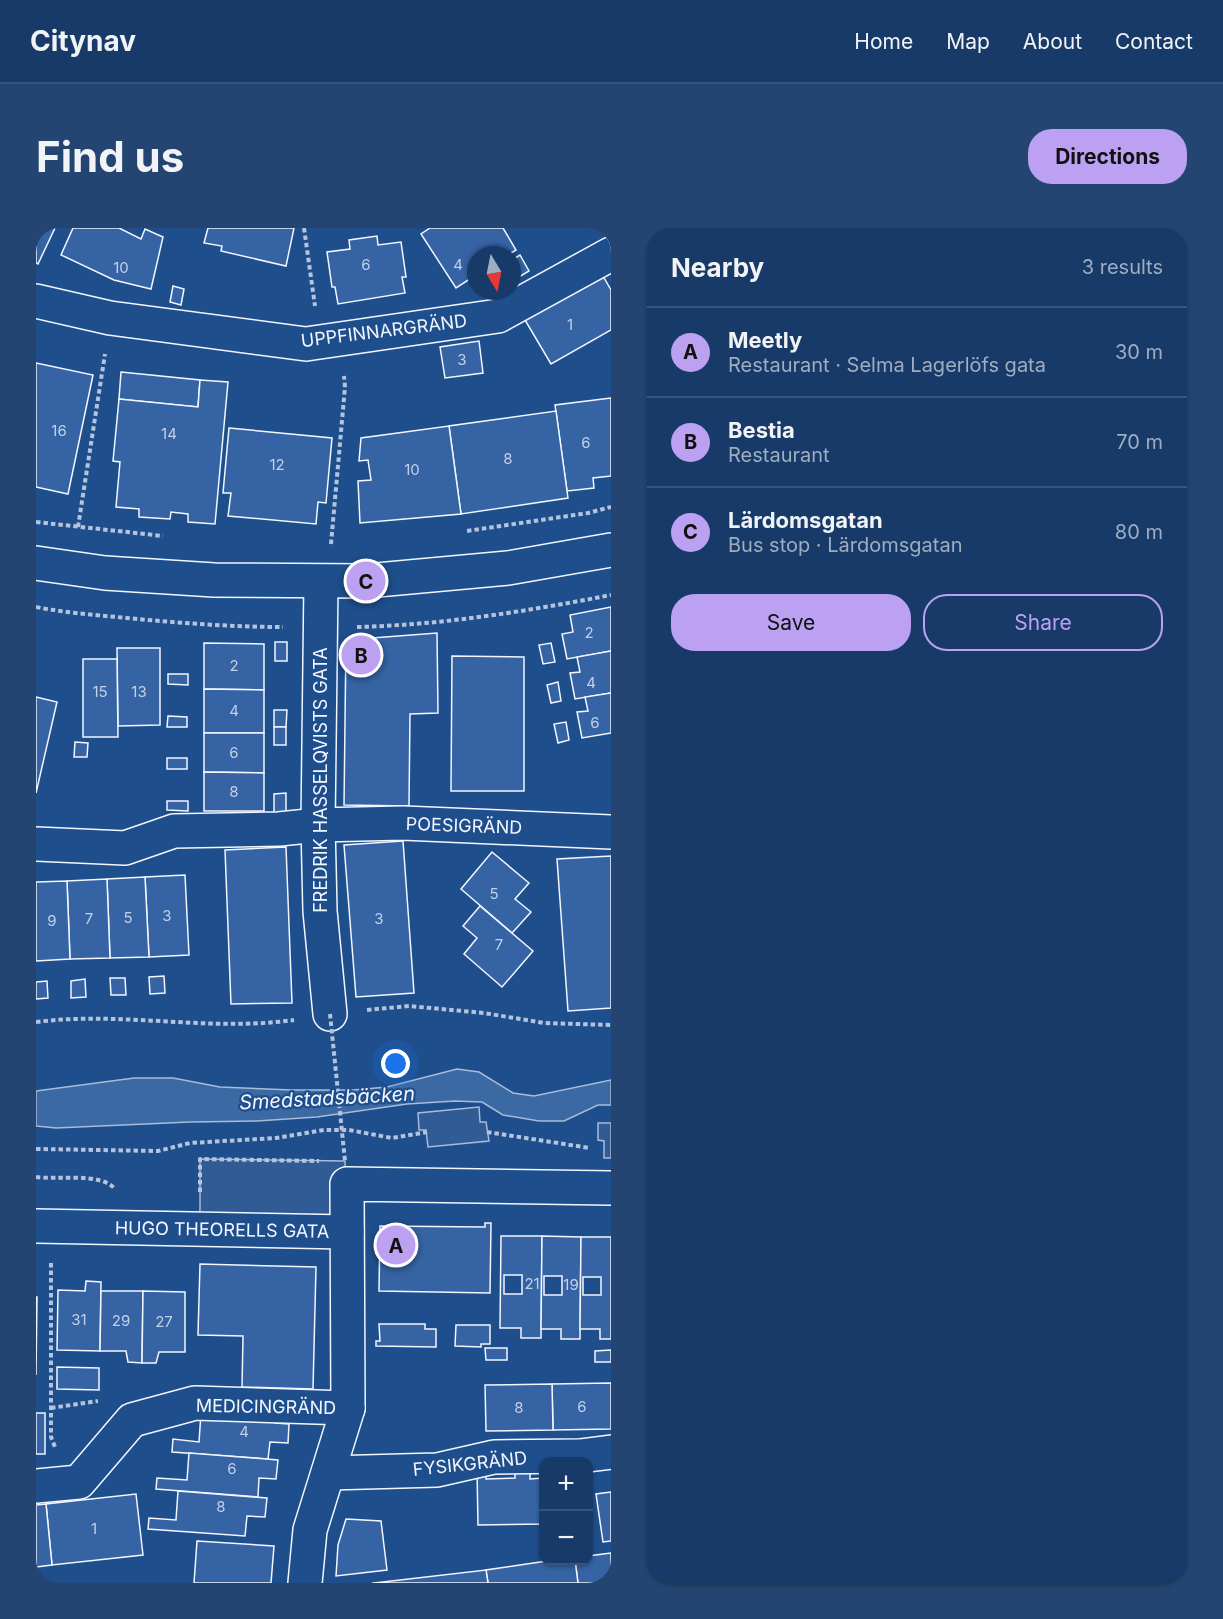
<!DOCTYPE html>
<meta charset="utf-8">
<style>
body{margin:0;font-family:Inter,sans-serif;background:#244571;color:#f1f3f6}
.controls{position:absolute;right:18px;bottom:18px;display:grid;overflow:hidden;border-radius:12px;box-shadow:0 2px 4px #0004}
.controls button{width:54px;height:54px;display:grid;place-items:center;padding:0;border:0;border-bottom:2px solid #36547d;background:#173a69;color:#f1f3f6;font:30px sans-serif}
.compass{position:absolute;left:431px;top:18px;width:54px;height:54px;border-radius:50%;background:#173a69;box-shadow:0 2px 4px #0004;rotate:170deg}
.you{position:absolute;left:360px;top:836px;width:21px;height:21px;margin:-15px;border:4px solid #fff;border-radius:50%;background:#1a73e8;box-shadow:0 0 0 9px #1a73e833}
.badge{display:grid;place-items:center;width:39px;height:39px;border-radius:50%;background:#bca0f2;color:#111;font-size:20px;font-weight:700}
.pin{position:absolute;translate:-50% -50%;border:3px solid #fff;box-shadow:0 2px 6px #0006}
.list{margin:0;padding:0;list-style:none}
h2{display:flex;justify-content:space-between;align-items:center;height:78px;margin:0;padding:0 24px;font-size:26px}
h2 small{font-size:20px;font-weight:400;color:#9eadc0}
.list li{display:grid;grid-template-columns:39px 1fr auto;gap:18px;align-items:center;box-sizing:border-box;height:90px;padding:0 24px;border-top:2px solid #36547d}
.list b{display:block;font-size:22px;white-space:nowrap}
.list p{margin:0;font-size:20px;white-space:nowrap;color:#9eadc0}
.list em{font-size:20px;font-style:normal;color:#9eadc0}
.actions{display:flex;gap:12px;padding:18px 24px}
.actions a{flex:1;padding:14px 0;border:2px solid #bca0f2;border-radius:24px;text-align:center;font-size:21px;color:#bca0f2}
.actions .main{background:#bca0f2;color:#111}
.map{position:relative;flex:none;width:575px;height:1355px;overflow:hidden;border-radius:24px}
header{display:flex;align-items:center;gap:36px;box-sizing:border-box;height:84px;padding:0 30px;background:#173a69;border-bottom:2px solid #36547d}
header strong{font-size:28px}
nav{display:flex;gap:33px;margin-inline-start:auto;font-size:21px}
.intro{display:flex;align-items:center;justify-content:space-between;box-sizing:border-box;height:144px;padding:0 36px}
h1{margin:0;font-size:42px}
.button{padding:15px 27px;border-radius:24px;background:#bca0f2;color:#111;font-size:21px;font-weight:700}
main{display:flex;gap:36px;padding:0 36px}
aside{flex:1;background:#173a69;border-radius:24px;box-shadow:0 2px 4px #0004}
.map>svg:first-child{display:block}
.parking{fill:#305b95;stroke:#a8bbd7;stroke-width:1.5}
.water{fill:#3b69a3;stroke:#a8bbd7;stroke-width:1.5}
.building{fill:#3563a3;stroke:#f2f6ff;stroke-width:1.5;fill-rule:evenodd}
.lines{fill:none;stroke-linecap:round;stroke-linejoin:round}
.minor-casing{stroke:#f2f6ff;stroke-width:36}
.path{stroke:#b3c4dc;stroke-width:4;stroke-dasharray:4.5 3;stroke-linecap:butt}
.minor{stroke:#1f4e8c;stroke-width:33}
.path-bridge{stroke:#b3c4dc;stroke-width:4;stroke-dasharray:4.5 3;stroke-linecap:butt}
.labels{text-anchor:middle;stroke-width:4.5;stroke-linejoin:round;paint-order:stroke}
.number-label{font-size:15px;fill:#c3d1e8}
.street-label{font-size:18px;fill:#f2f6ff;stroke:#1f4e8c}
.water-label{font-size:20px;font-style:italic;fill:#f2f6ff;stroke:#1f4e8c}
</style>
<header>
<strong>Citynav</strong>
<nav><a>Home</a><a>Map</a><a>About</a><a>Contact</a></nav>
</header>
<div class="intro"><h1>Find us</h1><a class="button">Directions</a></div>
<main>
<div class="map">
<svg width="575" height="1355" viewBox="0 0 575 1355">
<rect width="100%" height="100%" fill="#1f4e8c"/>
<g class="parking">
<path d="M443,879L444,894H450L453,913L392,919L390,902H383L382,885Z"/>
<path d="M562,895H575V930H568V913L562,912Z"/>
<path d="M164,931L309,933L311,1004L164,1001Z"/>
</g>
<path class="water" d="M421,841L443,844L477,865L498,868L575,852V877H562L528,893H503L467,887L446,874L419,873L371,876L281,889L221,893L154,894L20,900L0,898V863L98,850H137L184,859L256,862H317L351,859Z"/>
<g class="building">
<path d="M0,0H19L2,36L0,35Z"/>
<path d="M37,0H83L105,11L109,1L127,9L115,61L78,52L25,27Z"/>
<path d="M172,0H258L250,38L185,23L186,18L168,15Z"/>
<path d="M394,0H467L480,22L472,27H440V47L420,60L385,6Z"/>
<path d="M341,8L342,17L365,14L370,49H366L369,65L302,76L299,59H296L291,24L314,21L313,12Z"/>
<path d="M484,27L493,43L478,52L476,49V32Z"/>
<path d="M567,48L575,62V102L515,136L489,92Z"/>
<path d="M137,58L148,61L145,77L134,74Z"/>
<path d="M443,113L447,145L409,150L404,119Z"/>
<path d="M0,135L57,147L32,266L0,259Z"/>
<path d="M85,144L164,152L162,179L83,171Z"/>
<path d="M164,152L192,154L179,296L152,294V286L135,284L134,291L103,289V281L80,279L84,234L77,233L83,171L162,179Z"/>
<path d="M575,170V248L557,250L558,260L531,263L519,177Z"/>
<path d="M520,183L532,270L425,286L413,198Z"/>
<path d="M413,198L425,286L324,295L322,253L335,252L332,232L323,233L325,210Z"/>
<path d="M193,200L296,210L290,275L282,274L280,296L192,288L195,265H187Z"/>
<path d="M575,379V423L531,431L526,406L537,404L534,387Z"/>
<path d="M401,405L402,485L374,486L373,578L308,577L310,412Z"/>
<rect x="239" y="414" width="12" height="19"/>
<path d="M168,415L228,416V462L168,461Z"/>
<path d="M515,415L519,434L507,436L503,417Z"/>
<path d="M81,420H124V497L82,498Z"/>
<path d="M575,423V465L539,471L534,445L544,444L541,429Z"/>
<path d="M416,428L488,429V563H415Z"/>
<path d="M47,431H81L82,509H47Z"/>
<path d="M132,446H152V457L132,456Z"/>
<path d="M522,454L525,473L515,475L511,457Z"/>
<path d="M168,461L228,462V505H168Z"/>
<path d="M575,465V505L546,510L541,484L552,483L549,469Z"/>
<path d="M0,469L21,474L0,565Z"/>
<path d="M238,482H251L250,499H238Z"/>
<path d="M132,488L151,489V499H131Z"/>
<path d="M530,494L533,512L522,515L518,496Z"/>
<rect x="238" y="499" width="12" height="18"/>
<path d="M168,505H228V545L168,544Z"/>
<path d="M39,514L52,515L51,529H38Z"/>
<rect x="131" y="530" width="20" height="11"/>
<path d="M168,544L228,545V583H168Z"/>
<path d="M250,565V584L238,585V566Z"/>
<path d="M131,573H152V583L131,582Z"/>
<path d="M367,613L378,765L320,769L308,617Z"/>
<path d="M250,619L256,775L195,776L189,622Z"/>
<path d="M456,624L493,655L479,671L495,684L476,705L425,661Z"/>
<path d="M575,628V780L532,783L521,631Z"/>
<path d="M149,647L153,727L113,729L109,649Z"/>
<path d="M109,649L113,729L74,730L71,651Z"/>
<path d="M71,651L74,730L34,731L31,653Z"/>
<path d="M31,653L34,731L0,733V654Z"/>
<path d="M444,678L497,723L466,759L428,726L441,710L427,698Z"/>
<path d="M128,748L129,765L114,766L113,749Z"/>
<path d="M74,750H89L90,767H75Z"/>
<path d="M49,751L50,769L35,770V753Z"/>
<path d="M11,753L12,770L0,771V754Z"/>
<path d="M449,995H455L454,1065L343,1063L344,998L449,999Z"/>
<path d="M465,1008H506L505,1110H485V1100H464ZM468,1047H486V1066H468Z"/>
<path d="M506,1008L545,1009L544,1111H525V1101H505ZM508,1048H526V1067H508Z"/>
<path d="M545,1009H575V1111H564V1101H544ZM547,1049H565V1067H547Z"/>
<path d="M164,1036L280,1039L277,1161L206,1159L207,1108L162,1107Z"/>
<path d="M50,1053L65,1054L64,1123L21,1122L22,1062L49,1063Z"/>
<path d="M65,1063H107L106,1135L92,1134L90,1123H64Z"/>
<path d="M107,1063L149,1064V1124H123L120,1135H106Z"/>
<path d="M0,1069H1L0,1147Z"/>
<path d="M343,1096H389V1101H400V1119L340,1118V1113H344Z"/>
<path d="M420,1097H454V1116H445V1119L419,1118Z"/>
<path d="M449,1120H471V1132H450Z"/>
<path d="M575,1122V1134H559V1123Z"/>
<path d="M21,1139L63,1140V1162L21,1161Z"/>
<path d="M575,1155V1201L517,1202L516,1156Z"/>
<path d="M516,1156L517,1202L450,1203L449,1157Z"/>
<rect x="0" y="1185" width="9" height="41"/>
<path d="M165,1185L239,1191V1195L253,1196L252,1215L234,1214L232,1231L136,1224L137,1211L163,1214Z"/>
<path d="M153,1225L242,1232L240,1251L223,1250L222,1269L120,1261L121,1250L151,1252Z"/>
<path d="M494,1241V1251L508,1250V1296L442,1297L441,1242H450V1251L479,1250V1242Z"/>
<path d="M142,1263L231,1270L229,1289L211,1288L209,1308L112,1301L113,1290L140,1292Z"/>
<path d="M575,1264V1313L567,1314L560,1266Z"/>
<path d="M100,1266L107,1327L16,1337L10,1276Z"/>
<path d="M10,1276L16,1337L0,1339V1277Z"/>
<path d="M310,1291L345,1293L351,1342L300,1348L302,1317Z"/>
<path d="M161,1313L238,1318L235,1355H158Z"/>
<path d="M575,1325V1355H542L539,1332H552V1328Z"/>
<path d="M518,1332H539L542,1355H452L450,1342Z"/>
<path d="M450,1342L452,1355H336H338Z"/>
</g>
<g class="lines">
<g class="minor-casing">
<g id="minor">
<path d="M0,73L74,90L270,116L462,88L575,26"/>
<path d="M0,335L69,345L178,352L330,353L472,340L575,322"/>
<path d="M285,354L282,597L284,683L294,786"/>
<path d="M0,616L89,620L138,603L243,601L282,597L367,595L575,604"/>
<path d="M0,998L311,1004"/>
<path d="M293,1245L401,1242L458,1229L544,1228L575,1224"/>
<path d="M0,1258L43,1254L96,1192L159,1175L312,1180"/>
<path d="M269,1355L274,1302L312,1180L311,956L575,960"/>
</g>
</g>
<g class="path">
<path d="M268,0L279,78"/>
<path d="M0,294L127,308"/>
<path d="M42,299L69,126"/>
<path d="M431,303L552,285L575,279"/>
<path d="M295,316L309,159L308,148"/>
<path d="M0,379C30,385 61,387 91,390C143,395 195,399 247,399"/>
<path d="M321,399C406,397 492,383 575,367"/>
<path d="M331,782L373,778L448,785L508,795L575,797"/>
<path d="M0,794C86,783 172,804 258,792"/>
<path d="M451,904L554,920"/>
<path d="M0,921L122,923L154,915L240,910L288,902H313L356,910L391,904"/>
<path d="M0,949C21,952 65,944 79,961"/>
<path d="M164,964V931L283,933"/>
<path d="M15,1035V1209L19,1219"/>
<path d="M15,1180L62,1173"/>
</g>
<use href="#minor" class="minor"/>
<path class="path-bridge" d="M294,786L309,933"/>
</g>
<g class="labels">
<g class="number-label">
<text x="330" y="42">6</text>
<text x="422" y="42">4</text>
<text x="85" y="45">10</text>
<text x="534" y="102">1</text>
<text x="426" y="137">3</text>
<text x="23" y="208">16</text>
<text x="133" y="211">14</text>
<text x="550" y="220">6</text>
<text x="472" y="236">8</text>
<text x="241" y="242">12</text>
<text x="376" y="247">10</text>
<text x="553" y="410">2</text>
<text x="198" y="443">2</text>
<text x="555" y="460">4</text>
<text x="64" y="469">15</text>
<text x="103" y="469">13</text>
<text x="198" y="488">4</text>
<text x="559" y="500">6</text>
<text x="198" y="530">6</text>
<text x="198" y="569">8</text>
<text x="458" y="671">5</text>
<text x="131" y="693">3</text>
<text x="92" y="695">5</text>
<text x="53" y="696">7</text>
<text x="343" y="696">3</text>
<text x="16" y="698">9</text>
<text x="463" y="722">7</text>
<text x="496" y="1061">21</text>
<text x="535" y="1062">19</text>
<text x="43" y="1097">31</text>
<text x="85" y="1098">29</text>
<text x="128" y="1099">27</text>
<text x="546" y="1184">6</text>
<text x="483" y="1185">8</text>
<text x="208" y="1209">4</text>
<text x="196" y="1246">6</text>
<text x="185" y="1284">8</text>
<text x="58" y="1306">1</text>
</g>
<g class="street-label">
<text transform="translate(348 103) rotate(-7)" y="6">UPPFINNARGRÄND</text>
<text transform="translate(285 552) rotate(-90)" y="6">FREDRIK HASSELQVISTS GATA</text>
<text transform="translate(428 598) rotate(2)" y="6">POESIGRÄND</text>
<text transform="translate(186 1002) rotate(1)" y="6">HUGO THEORELLS GATA</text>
<text transform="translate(230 1179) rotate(1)" y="6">MEDICINGRÄND</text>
<text transform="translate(434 1236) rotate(-6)" y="6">FYSIKGRÄND</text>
</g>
<g class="water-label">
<text transform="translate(291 870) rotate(-3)" y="7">Smedstadsbäcken</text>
</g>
</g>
</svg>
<div class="controls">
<button>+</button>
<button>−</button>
</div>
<svg class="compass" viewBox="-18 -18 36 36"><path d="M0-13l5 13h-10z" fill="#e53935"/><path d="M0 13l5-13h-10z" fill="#9eadc0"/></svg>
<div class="you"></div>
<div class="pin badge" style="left:360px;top:1017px">A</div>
<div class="pin badge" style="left:325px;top:427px">B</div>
<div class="pin badge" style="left:330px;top:353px">C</div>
</div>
<aside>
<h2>Nearby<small>3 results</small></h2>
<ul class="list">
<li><span class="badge">A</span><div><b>Meetly</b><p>Restaurant · Selma Lagerlöfs gata</p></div><em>30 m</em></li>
<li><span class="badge">B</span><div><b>Bestia</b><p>Restaurant</p></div><em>70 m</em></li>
<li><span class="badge">C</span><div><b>Lärdomsgatan</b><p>Bus stop · Lärdomsgatan</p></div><em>80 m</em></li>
</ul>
<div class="actions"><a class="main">Save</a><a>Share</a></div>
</aside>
</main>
